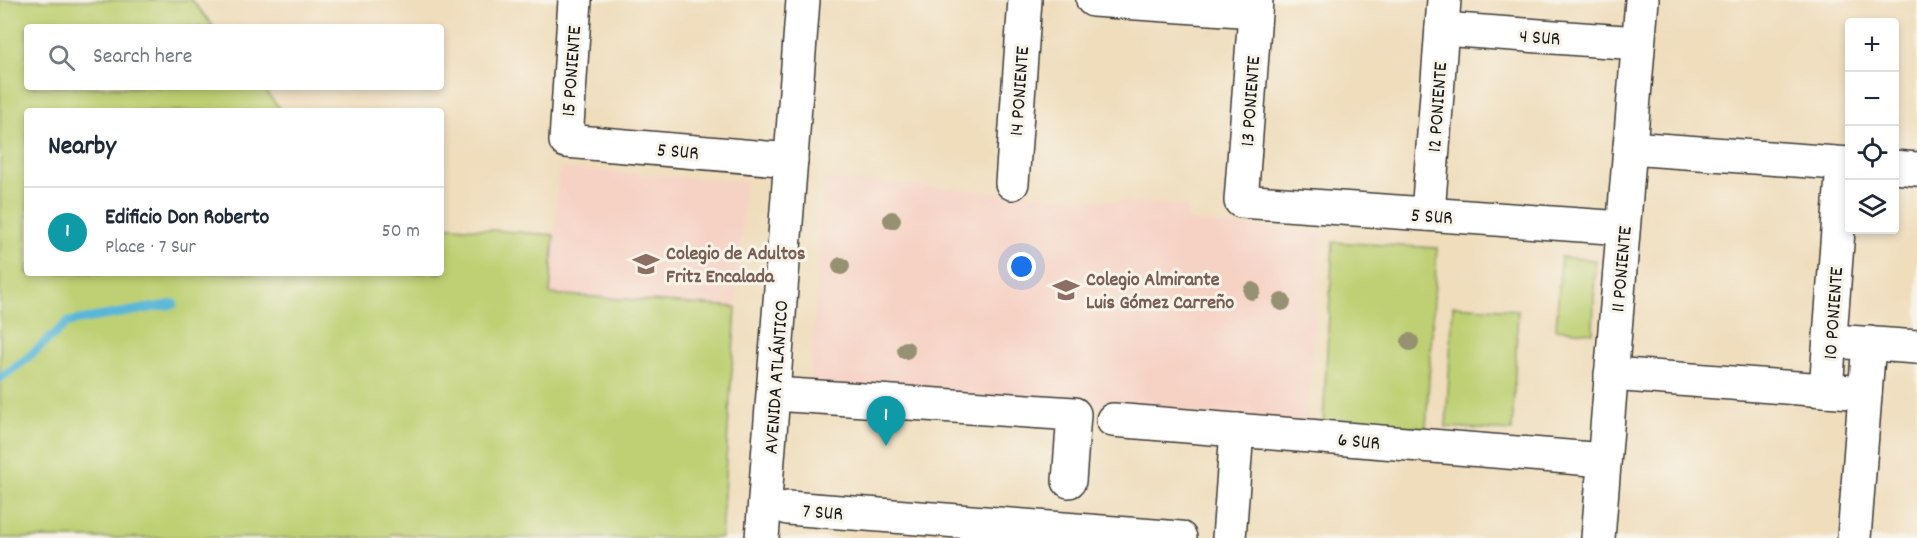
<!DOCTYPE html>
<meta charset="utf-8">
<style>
body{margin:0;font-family:Dekko,sans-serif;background:#f2f2f3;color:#1f2937}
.controls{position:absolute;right:18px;top:18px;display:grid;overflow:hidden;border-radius:6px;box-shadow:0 3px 9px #0003}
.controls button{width:54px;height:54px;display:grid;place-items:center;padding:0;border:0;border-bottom:2px solid #e0e1e3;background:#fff;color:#1f2937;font:30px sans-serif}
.you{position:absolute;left:1022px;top:267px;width:21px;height:21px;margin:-15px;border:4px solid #fff;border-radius:50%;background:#1a73e8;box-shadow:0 0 0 9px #1a73e833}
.badge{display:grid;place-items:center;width:39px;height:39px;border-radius:50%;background:#0b8043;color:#fff;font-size:20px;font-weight:700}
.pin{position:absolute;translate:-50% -50px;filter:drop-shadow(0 2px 3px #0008)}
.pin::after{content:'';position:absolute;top:32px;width:21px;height:18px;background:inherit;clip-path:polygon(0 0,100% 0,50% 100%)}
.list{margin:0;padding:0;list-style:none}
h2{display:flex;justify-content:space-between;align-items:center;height:78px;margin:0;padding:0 24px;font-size:26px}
h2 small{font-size:20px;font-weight:400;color:#747a83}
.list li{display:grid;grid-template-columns:39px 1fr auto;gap:18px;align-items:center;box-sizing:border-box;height:90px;padding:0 24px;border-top:2px solid #e0e1e3}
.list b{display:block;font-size:22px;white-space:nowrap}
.list p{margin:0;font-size:20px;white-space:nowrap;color:#747a83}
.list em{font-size:20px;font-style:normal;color:#747a83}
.icon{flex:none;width:33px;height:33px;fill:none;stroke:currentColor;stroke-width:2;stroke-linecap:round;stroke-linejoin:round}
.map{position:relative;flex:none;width:1917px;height:538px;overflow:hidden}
.search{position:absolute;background:#fff;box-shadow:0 3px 9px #0003;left:24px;top:24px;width:420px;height:66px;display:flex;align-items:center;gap:15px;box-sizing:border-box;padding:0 21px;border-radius:6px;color:#747a83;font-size:22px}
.panel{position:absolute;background:#fff;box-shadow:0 3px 9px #0003;left:24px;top:108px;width:420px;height:168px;border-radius:6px}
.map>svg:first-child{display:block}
.built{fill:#f6d2c5}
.green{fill:#bed073;stroke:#6d7648;stroke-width:1.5}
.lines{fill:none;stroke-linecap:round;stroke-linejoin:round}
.stream{stroke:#59b7d7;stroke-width:9}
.minor-casing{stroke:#3c3934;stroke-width:36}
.minor{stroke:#fff;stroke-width:33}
.tree{fill:#969172}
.labels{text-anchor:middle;stroke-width:6;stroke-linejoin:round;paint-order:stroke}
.street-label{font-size:20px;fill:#1c1c1c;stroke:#f7f3e8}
.education-label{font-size:20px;font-weight:bold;fill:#785e54;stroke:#f7f3e8;text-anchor:start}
</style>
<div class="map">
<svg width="1917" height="538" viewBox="0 0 1917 538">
<rect width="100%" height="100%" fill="#f7f3e8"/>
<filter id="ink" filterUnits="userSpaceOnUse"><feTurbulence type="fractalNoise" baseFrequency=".0167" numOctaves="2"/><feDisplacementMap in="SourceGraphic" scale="12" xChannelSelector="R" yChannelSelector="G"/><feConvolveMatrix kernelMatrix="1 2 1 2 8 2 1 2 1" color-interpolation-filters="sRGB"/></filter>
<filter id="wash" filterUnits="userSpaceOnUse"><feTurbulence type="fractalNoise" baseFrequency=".008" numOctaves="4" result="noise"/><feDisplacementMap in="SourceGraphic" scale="24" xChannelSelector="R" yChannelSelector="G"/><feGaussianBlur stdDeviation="1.35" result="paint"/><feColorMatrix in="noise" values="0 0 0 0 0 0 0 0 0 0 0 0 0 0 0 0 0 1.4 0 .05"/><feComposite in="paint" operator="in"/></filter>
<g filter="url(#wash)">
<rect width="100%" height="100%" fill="#efddbc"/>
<g class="built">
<path d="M559,168L745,182L736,307L550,294Z"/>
<path d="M824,179L1187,206L1186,221L1321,232L1307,423L809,385Z"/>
</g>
<g class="green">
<path d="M0,0H192L214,27H27V87H262L282,111H27V273H441V226L554,235L550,294L736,307L721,538H496L391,534L389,538H0Z"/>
<path d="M1333,242L1437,248L1426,428L1323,422Z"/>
<path d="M1561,257L1595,260L1593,333L1556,329Z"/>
<path d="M1453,306L1518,310L1512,431L1446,427Z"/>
</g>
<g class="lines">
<path class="stream" d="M0,378L25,360L68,322L174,304"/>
</g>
</g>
<g filter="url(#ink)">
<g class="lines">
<g class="minor-casing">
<g id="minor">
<path d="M575,0L566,141L791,160"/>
<path d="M1093,0L1255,11"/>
<path d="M1256,0L1241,201L1623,228"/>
<path d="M1442,29L1638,43"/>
<path d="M1630,148L1850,164"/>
<path d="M1894,167L1917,169"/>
<path d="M1012,183L1025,0"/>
<path d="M1428,214L1444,0"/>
<path d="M1847,342L1917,347"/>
<path d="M1611,374L1865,393"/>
<path d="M1826,390L1843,164"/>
<path d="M774,394L1074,414L1069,481"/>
<path d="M1113,420L1604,460"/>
<path d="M788,508L1180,538"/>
<path d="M762,538L803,0"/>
<path d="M1229,538L1237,430"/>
<path d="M1598,538L1642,0"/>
<path d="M1854,538L1869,343"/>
</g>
</g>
<use href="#minor" class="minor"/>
</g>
<g class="tree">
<circle cx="892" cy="220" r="9"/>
<circle cx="841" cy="266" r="9"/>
<circle cx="1252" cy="291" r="9"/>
<circle cx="1282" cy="302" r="9"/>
<circle cx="1410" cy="342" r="9"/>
<circle cx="906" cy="350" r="9"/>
</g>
</g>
<defs>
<g id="school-bare" transform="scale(2.07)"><path d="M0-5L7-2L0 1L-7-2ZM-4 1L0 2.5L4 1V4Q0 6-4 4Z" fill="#8d6e63" stroke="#f7f3e8" stroke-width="2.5" paint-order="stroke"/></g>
</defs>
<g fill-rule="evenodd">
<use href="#school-bare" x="646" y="264"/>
<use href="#school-bare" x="1066" y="290"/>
</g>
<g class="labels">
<g class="street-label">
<text transform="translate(1540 36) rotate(4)" y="7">4 SUR</text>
<text transform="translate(570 71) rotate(-86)" y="7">15 PONIENTE</text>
<text transform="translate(1018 91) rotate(-86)" y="7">14 PONIENTE</text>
<text transform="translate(1249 101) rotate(-86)" y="7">13 PONIENTE</text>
<text transform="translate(1436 107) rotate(-86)" y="7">12 PONIENTE</text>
<text transform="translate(678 150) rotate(5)" y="7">5 SUR</text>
<text transform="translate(1432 215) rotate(4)" y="7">5 SUR</text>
<text transform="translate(1620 269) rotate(-85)" y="7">11 PONIENTE</text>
<text transform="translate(1832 313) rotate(-86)" y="7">10 PONIENTE</text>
<text transform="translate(775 377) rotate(-86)" y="7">AVENIDA ATLÁNTICO</text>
<text transform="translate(1359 440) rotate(5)" y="7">6 SUR</text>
<text transform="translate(823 511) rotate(4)" y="7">7 SUR</text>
</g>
<g class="education-label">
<text x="666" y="259">Colegio de Adultos<tspan x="666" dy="23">Fritz Encalada</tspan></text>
<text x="1086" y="285">Colegio Almirante<tspan x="1086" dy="23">Luis Gómez Carreño</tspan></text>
</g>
</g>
</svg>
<div class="controls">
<button>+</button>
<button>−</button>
<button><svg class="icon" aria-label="locate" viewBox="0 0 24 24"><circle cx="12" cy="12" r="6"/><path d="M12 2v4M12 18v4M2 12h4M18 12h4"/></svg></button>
<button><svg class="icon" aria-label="layers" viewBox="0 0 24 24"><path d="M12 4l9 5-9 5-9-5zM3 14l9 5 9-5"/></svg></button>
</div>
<div class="you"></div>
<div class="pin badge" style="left:886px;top:446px;background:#0f9aa8">1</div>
<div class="search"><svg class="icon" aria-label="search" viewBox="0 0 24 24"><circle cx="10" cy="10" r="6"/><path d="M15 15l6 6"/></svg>Search here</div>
<section class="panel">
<h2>Nearby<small></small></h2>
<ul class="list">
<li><span class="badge" style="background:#0f9aa8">1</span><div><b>Edificio Don Roberto</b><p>Place · 7 Sur</p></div><em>50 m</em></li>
</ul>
</section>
</div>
